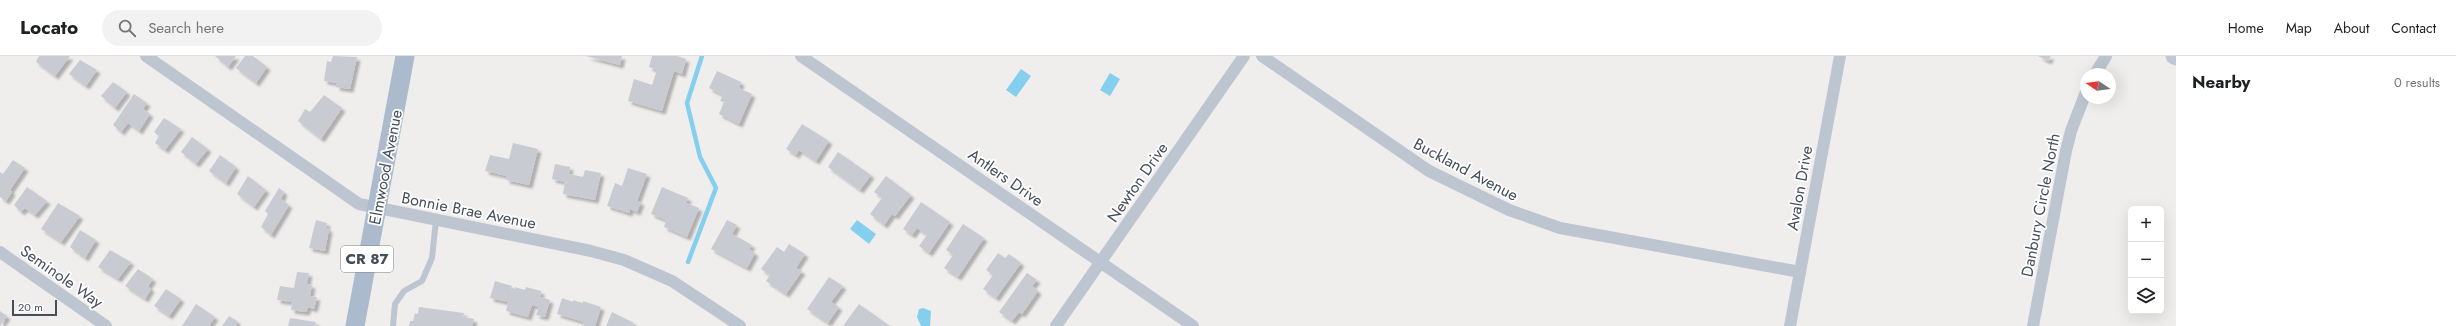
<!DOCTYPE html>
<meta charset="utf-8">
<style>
body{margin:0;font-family:Jost,sans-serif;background:#f2f2f2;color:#202124}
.controls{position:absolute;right:12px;bottom:12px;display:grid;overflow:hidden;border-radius:6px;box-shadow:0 4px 16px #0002}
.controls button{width:36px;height:36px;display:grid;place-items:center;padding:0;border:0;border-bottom:1px solid #e0e0e0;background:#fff;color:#202124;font:20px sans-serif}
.compass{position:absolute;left:2080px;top:12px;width:36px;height:36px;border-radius:50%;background:#fff;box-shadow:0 4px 16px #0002;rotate:283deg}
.scale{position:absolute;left:12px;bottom:10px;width:45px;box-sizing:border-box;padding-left:4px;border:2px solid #454e5b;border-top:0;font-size:11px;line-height:14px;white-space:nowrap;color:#454e5b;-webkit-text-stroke:3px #fff;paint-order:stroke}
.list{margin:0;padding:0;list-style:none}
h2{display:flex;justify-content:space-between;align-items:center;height:52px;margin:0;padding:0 16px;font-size:17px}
h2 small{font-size:13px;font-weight:400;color:#757577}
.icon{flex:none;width:22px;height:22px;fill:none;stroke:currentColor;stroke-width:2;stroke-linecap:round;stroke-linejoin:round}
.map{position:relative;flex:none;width:2176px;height:270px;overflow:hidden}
header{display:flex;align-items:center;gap:24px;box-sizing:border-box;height:56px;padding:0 20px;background:#fff;border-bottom:1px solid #e0e0e0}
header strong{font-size:19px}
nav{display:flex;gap:22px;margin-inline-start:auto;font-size:14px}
.search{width:280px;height:36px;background:#f2f2f2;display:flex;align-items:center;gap:10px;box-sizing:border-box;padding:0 14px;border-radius:22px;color:#757577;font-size:15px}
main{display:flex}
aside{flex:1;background:#fff}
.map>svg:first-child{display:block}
.water{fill:#85cfee}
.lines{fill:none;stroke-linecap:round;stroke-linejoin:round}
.stream{stroke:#85cfee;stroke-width:4.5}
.building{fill:#c9cbd3;filter:url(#shadow)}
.lane{stroke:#bdc6d0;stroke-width:6}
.street{stroke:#bdc6d0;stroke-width:12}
.secondary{stroke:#bfc8d7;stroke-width:17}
.primary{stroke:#abbacd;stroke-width:19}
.labels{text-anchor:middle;stroke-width:3.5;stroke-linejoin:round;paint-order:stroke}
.shield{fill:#fff;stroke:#7d838c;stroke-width:1}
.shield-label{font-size:15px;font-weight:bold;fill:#454e5b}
.street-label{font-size:16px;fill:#454e5b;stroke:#fff}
</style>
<header>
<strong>Locato</strong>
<div class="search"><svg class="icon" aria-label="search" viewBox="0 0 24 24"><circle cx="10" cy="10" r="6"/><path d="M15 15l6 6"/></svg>Search here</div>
<nav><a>Home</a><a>Map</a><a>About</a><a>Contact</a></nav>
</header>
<main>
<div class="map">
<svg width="2176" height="270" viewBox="0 0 2176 270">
<defs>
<filter id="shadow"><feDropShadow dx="3.5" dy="3.5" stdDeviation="1" flood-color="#0004"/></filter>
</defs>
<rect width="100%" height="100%" fill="#f0eded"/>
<g class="water">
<path d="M1021,13L1031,20L1016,41L1006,34Z"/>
<path d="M1110,17L1120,23L1110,40L1100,34Z"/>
<path d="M857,164L876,178L869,188L850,173Z"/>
<path d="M923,252L931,255L930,270H921L917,261L919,253Z"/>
</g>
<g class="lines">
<path class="stream" d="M688,206L716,132L700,101L687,47L702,0"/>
</g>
<g class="building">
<path d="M39,0H70L55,20L36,6Z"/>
<path d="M215,0H236L228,11Z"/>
<path d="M245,0H253L267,11L256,27L236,12Z"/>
<path d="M333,0L357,1L350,33L336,31L337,27L324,25L327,5L331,6Z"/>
<path d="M586,0H622L620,9Z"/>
<path d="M652,0H677L686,3L682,18L674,15L662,55L628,45L634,23L652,29L657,14L649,11Z"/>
<path d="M2038,0H2051L2048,5Z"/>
<path d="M80,4L97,14L86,30L69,18Z"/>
<path d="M717,15L741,26L739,32L752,38L739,68L719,58L724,46L720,45L723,39L709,32Z"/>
<path d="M113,26L127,36L115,52L101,40Z"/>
<path d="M134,38L147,47L143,53L150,58L139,75L128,67L121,76L113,69Z"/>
<path d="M324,39L342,52L321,83L298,65L305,53L310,56Z"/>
<path d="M164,62L181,73L165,94L155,87L159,80L154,76Z"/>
<path d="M802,68L829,85L816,105L799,94L796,99L786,93Z"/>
<path d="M192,81L208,93L196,108L181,96Z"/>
<path d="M513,87L538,93L529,129L506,124L507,120L485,115L490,99L509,103Z"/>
<path d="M838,96L871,119L860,134L828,111Z"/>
<path d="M220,99L236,111L226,127L209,115Z"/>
<path d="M13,104L25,112L10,134L12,136L6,145L0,141V116L3,118Z"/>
<path d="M555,108L570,111L569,118L583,121L585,114L601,117L595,144L563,138L565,126L552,123Z"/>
<path d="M628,112L647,118L637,145L641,146L637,156L630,153L629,157L607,150L615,127L622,130Z"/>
<path d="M248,120L266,134L254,151L237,138Z"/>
<path d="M886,120L911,139L895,160L892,158L884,169L870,158L882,142L874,136Z"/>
<path d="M27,131L47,145L35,159L25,152L21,156L14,149Z"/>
<path d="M662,131L688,142L686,147L699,152L687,181L664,171L666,164L651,158Z"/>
<path d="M279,132L284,136L281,143L289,149L271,179L261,171L268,158L265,155Z"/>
<path d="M921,146L950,166L929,197L919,190L927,179L917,172L912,179L903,173Z"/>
<path d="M58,147L80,160L61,186L41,173Z"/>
<path d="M316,164L327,167L326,172L329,173L325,195L309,192Z"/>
<path d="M727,164L737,169L732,178L752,189L749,193L755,197L747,212L711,193Z"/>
<path d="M963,168L984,182L958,221L944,212L953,199L946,194Z"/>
<path d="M80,174L96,184L85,202L70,191Z"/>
<path d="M789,188L805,198L796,212L802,215L786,238L766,225L770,219L761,213L777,191L784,196Z"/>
<path d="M110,194L131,206L118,223L98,211Z"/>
<path d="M998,197L1005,202L1009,198L1021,207L996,242L983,233L993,219L986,214Z"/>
<path d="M138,213L153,223L148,230L151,233L145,243L125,230Z"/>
<path d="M297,216L309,217L307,228L312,229L310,240L317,241L314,253L308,251L306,256L291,254L292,246L277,244L280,230L294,232Z"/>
<path d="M1027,217L1037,224L1032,230L1038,235L1022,258L1019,256L1012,265L999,256Z"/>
<path d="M829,221L843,230L831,246L839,251L828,267L807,253Z"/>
<path d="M495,225L512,230L511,234L514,235L515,231L525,234L526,231L541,235L540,241L550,244L545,261L536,259L539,251L532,249L528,261L506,255L508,246L490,242Z"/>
<path d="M166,233L181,243L169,260L154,250Z"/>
<path d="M562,242L573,246V244L583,247V245L601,251L595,270H583L584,266L557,258Z"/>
<path d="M196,248L215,261L209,270H182Z"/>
<path d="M859,248L890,270H843Z"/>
<path d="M419,251L464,257L463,261L474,263L472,270H409L410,265H413L415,257L418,258Z"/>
<path d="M0,255L7,260L0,270Z"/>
<path d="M612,256L634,267L632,270H606Z"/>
<path d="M229,260L237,265V270H222Z"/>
<path d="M290,262L316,266L315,270H288Z"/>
</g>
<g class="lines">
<path class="lane" d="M393,269L395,248L404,235L422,225L432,202L436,164"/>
<g class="street">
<path d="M146,0L359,148L591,195L624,204L672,225L740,270"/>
<path d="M801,0L1193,270"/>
<path d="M1262,0L1429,115L1509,154L1560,172L1800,216"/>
<path d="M2095,18L2106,0"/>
<path d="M0,196L106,270"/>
<path d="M1056,270L1244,0"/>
<path d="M1790,270L1840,0"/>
<path d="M2033,270L2066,95L2071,75L2086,36"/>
</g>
<path class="secondary" d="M2174,0L2176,1"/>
<path class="primary" d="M355,270L405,0"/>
</g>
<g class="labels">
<rect class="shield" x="341" y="190" width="52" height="26" rx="3"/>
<g class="shield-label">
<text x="367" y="208">CR 87</text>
</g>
<g class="street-label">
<text transform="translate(385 111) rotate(-79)" y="6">Elmwood Avenue</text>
<text transform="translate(1466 113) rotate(28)" y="6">Buckland Avenue</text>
<text transform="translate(1006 121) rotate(35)" y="6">Antlers Drive</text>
<text transform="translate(1137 126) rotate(-55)" y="6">Newton Drive</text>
<text transform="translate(1799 132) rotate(-80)" y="6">Avalon Drive</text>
<text transform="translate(2040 149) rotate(-79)" y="6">Danbury Circle North</text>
<text transform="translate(469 154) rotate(11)" y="6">Bonnie Brae Avenue</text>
<text transform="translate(62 220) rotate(35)" y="6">Seminole Way</text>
</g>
</g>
</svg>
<div class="controls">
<button>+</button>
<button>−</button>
<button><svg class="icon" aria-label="layers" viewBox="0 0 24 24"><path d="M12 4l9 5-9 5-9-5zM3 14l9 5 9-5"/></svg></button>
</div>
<svg class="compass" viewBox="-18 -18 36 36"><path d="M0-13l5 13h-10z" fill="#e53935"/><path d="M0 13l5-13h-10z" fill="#757577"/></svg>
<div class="scale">20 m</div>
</div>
<aside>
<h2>Nearby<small>0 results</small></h2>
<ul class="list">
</ul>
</aside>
</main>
